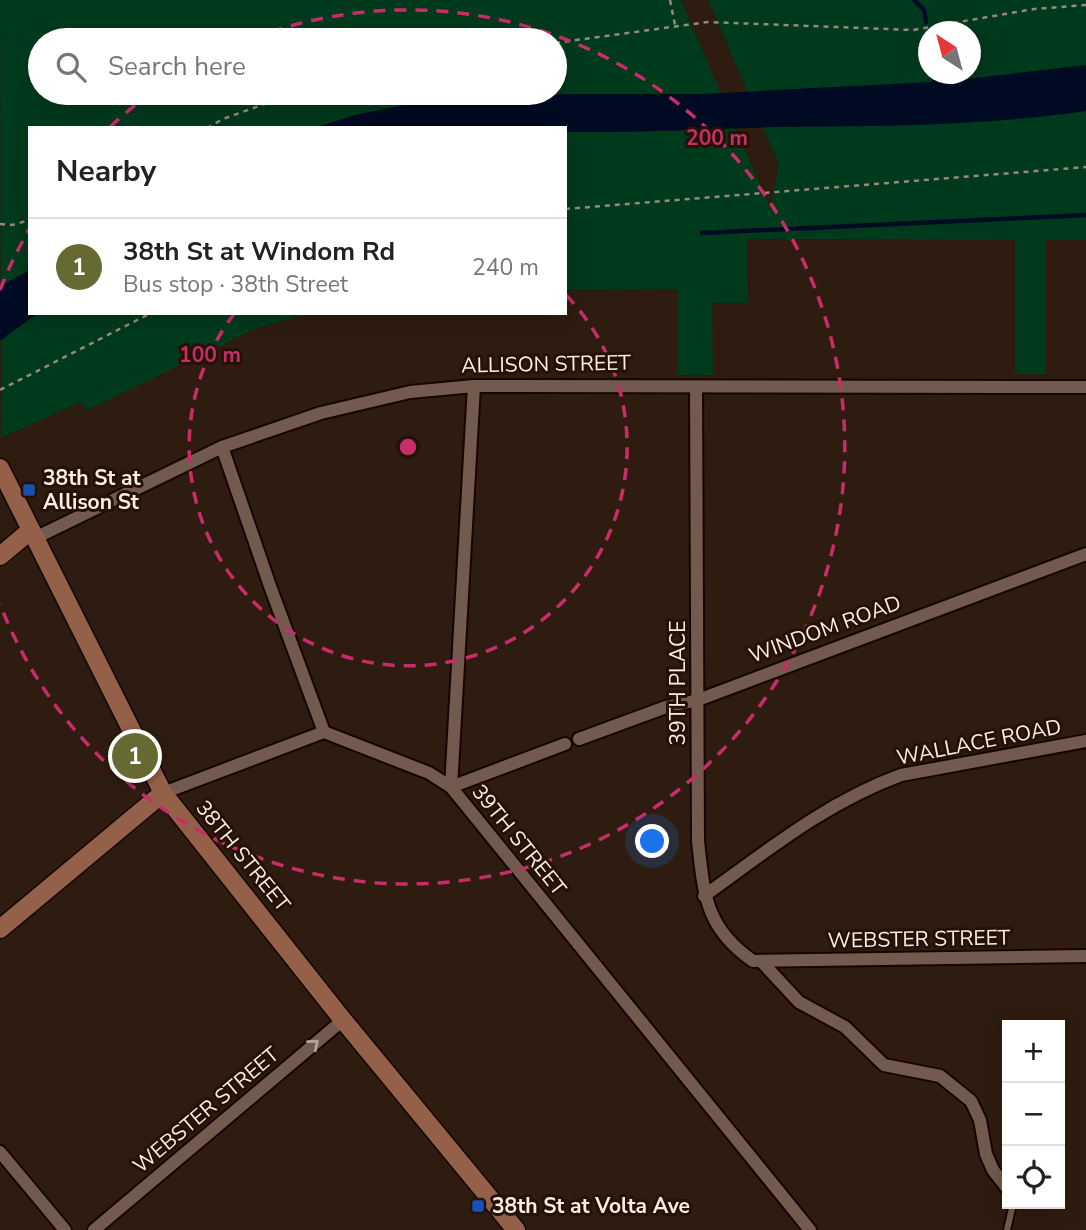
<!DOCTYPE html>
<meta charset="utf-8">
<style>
body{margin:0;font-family:"Nunito Sans",sans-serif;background:#f2f2f2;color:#222}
.controls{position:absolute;right:21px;bottom:21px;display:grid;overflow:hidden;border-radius:0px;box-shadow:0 4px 18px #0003}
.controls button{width:63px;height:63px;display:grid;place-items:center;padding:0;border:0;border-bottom:2px solid #e0e0e0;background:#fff;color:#222;font:35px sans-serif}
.compass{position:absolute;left:918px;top:21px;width:63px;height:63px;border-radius:50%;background:#fff;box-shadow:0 4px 18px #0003;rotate:324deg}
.you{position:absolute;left:653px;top:842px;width:24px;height:24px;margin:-18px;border:5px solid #fff;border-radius:50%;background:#1a73e8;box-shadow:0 0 0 10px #1a73e833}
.badge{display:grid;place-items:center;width:46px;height:46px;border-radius:50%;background:#666932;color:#fff;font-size:23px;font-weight:700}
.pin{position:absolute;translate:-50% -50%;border:4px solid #fff;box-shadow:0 2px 7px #0006}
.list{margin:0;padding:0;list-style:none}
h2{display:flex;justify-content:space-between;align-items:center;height:91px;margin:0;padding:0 28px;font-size:30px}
h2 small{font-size:23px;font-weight:400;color:#767676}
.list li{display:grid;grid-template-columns:46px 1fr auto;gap:21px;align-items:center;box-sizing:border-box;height:98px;padding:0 28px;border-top:2px solid #e0e0e0}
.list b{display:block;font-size:26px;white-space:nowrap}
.list p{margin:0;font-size:23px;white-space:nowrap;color:#767676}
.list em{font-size:23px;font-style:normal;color:#767676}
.icon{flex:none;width:38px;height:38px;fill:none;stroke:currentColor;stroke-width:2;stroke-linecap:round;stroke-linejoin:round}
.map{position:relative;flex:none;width:1086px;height:1230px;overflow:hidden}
.search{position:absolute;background:#fff;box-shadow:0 4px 18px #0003;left:28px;top:28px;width:539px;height:77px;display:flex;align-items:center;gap:18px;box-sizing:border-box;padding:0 24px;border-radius:38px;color:#767676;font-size:26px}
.panel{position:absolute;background:#fff;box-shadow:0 4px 18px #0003;left:28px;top:126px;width:539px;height:189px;border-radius:0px}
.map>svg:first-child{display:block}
.green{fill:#003a1d;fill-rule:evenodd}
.water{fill:#000b23}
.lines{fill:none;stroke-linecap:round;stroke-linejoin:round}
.stream{stroke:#000b23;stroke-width:4.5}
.lane-casing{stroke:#160600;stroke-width:10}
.street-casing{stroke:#160600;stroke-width:16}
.secondary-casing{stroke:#160600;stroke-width:21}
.path{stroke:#98887e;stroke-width:2.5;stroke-dasharray:5 5;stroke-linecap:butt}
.lane{stroke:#725b4e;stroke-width:6}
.street{stroke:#725b4e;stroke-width:12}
.secondary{stroke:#95604a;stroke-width:18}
.oneway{stroke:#b6a49a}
.ring{fill:none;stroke:#c82d69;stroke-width:3.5;stroke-dasharray:12 9}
.transit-dot{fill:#1a4fb4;stroke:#241207;stroke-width:2.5}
.labels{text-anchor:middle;stroke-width:6;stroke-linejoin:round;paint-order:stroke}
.street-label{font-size:21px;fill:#fbede6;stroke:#241207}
.poi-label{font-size:21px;font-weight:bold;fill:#fbede6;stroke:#241207;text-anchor:start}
.centre{fill:#c82d69;stroke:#241207;stroke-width:3.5}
.ring-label{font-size:21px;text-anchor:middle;font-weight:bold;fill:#c82d69;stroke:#241207;stroke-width:6;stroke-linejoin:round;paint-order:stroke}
</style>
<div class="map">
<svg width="1086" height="1230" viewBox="0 0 1086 1230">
<rect width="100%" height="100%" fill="#2f1c10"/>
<path class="green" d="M0,0H681L770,208L779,165L708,0H1086V240H1045L1046,374H1015V240L747,239L748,303H712L713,375H677V289L565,290V128H30V313H308L252,330L86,411L81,402L1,438ZM928,32H970V74H928ZM40,40H555V93H40Z"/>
<g class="water">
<path d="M1086,65V111C984,126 881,126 778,127C707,129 636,133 565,132V128H314L355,115L404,105L444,101L563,94H703L948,81Z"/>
<path d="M30,270V313H38L0,341V286Z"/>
</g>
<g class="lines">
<g class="stream">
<path d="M914,0L924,10L926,22"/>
<path d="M928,34V37"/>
<path d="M934,87L935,74"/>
<path d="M702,233L1086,215"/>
</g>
<g class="lane-casing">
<path id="lane" d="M1007,1230L1013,1204"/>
</g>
<g class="street-casing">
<g id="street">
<path d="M474,386L451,787L810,1230"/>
<path d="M696,387L698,841C704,894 705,928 753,961L1086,956"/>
<path d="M222,447L270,586L324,732"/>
<path d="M35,538L222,447L321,413L410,392L474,386L1086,387"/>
<path d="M579,739L666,707L698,700L1086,554"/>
<path d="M163,793L324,732L429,773L451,787L565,744"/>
<path d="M704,896C768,850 827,802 901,775L1086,741"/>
<path d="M761,961L799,1002L845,1027L884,1065L940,1076L971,1101L980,1120L986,1154L993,1170L1007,1188"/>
<path d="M0,1152L65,1230"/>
<path d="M94,1230L343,1020"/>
</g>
</g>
<g class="secondary-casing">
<g id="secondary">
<path d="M0,468L163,793L343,1020L516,1230"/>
<path d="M0,556L31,530"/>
<path d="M0,929L163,793"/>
</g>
</g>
<g class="path">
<path d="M670,0L675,25"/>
<path d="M555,43L708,22L913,30L1034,9L1086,5"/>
<path d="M207,128L223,119L295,93"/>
<path d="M565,209L1086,167"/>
<path d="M0,224L12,225L30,220"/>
<path d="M0,390L151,313"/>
</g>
<use href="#lane" class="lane"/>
<use href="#street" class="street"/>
<use href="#secondary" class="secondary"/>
</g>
<defs><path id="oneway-chevron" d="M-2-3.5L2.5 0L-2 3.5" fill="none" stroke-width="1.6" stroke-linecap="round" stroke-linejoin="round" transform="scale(1.75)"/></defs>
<use class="oneway" href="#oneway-chevron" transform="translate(314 1044) rotate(-40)"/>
<g class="ring">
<path d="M566 295A219 219 0 1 1 234 314"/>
<path d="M0 290A437 437 0 0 1 30 228M110 127A437 437 0 0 1 151 93M251 39A437 437 0 1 1 0 604"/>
</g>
<g class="transit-dot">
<rect x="22" y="483" width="14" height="14" rx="3.5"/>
<rect x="471" y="1199" width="14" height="14" rx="3.5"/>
</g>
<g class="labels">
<g class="street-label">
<text transform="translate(546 364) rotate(-1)" y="7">ALLISON STREET</text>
<text transform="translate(825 629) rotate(-20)" y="7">WINDOM ROAD</text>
<text transform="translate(678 683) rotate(-90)" y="7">39TH PLACE</text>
<text transform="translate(979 742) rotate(-11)" y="7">WALLACE ROAD</text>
<text transform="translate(519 840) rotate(51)" y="7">39TH STREET</text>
<text transform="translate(243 856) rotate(51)" y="7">38TH STREET</text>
<text transform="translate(919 939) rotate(-1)" y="7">WEBSTER STREET</text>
<text transform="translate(206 1110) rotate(-40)" y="7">WEBSTER STREET</text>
</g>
<g class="poi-label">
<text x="43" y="485">38th St at<tspan x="43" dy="24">Allison St</tspan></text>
<text x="492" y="1213">38th St at Volta Ave</text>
</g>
</g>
<circle cx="408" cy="447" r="10" class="centre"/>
<g class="ring-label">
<text x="717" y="145">200 m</text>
<text x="210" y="362">100 m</text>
</g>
</svg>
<div class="controls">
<button>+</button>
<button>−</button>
<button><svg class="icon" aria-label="locate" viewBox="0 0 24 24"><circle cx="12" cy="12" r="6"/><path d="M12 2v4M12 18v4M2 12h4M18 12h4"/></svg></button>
</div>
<svg class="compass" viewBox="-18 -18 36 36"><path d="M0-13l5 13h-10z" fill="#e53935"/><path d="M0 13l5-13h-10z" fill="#767676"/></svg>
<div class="you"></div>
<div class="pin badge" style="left:135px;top:756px">1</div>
<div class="search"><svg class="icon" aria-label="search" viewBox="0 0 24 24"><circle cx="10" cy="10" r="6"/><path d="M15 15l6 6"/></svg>Search here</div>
<section class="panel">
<h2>Nearby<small></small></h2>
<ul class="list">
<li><span class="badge">1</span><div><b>38th St at Windom Rd</b><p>Bus stop · 38th Street</p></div><em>240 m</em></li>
</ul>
</section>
</div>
